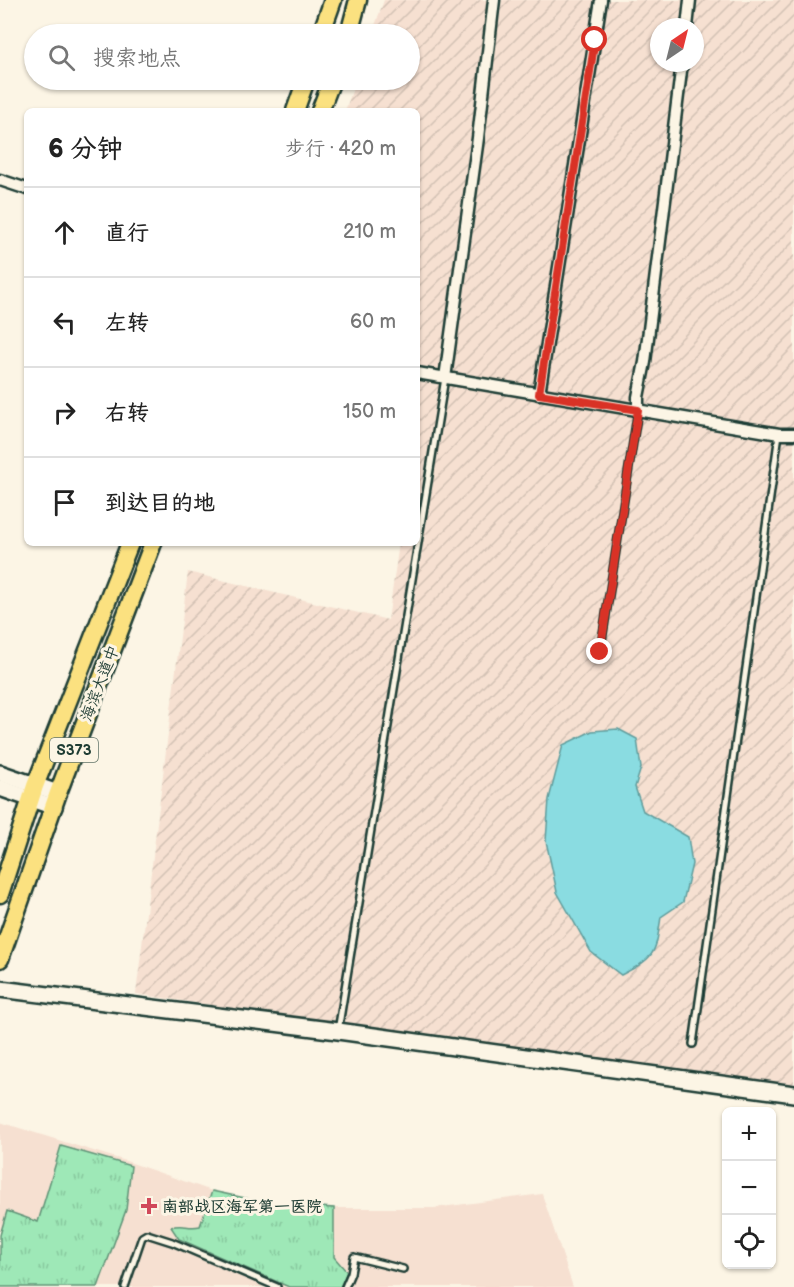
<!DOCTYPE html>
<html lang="zh">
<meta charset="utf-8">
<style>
body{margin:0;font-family:"Balsamiq Sans","LXGW WenKai TC",sans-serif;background:#f2f2f2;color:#222}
.controls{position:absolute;right:18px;bottom:18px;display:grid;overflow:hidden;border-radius:9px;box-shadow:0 2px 4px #0004}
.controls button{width:54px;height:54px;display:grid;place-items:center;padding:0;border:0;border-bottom:2px solid #e0e0e0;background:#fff;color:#222;font:30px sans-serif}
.compass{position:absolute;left:650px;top:18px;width:54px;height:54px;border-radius:50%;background:#fff;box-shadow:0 2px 4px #0004;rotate:35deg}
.stop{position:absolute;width:18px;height:18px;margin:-14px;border:4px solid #d93025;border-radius:50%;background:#fff}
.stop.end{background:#d93025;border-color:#fff;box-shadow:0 2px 6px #0008}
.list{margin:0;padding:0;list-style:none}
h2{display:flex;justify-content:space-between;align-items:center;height:78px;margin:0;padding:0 24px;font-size:26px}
h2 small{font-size:20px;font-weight:400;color:#767676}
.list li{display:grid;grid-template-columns:39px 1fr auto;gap:18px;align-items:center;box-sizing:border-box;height:90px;padding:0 24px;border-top:2px solid #e0e0e0}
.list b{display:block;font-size:22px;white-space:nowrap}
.list em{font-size:20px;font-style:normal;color:#767676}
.icon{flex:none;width:33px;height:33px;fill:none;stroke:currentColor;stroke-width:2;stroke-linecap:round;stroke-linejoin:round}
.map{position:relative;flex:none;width:794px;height:1287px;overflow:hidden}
.search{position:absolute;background:#fff;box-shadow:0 2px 4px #0004;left:24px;top:24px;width:396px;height:66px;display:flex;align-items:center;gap:15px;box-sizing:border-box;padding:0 21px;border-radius:33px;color:#767676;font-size:22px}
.panel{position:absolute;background:#fff;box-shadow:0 2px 4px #0004;left:24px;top:108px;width:396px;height:438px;border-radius:9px}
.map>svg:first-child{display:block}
.built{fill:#f6e0d1}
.industrial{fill:url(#industrial-furrows);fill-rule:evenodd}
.grass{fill:url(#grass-tufts);stroke:#5e9276;stroke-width:1.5}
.water{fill:#8adce1;stroke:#5f9c9c;stroke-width:1.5}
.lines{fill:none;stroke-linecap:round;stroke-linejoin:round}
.lane-casing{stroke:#1f3d34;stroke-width:10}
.street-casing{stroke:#1f3d34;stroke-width:15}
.secondary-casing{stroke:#1f3d34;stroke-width:20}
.primary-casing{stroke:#1f3d34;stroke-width:21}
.lane{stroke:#fcf5e5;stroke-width:5}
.street{stroke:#fcf5e5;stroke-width:10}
.secondary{stroke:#fcf5e5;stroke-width:15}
.primary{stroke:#fbe180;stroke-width:16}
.route{stroke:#d93025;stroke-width:8}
.poi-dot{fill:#d1495b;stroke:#fcf5e5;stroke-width:2}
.labels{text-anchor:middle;stroke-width:6;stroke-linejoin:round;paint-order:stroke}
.shield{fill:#fcf5e5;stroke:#617469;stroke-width:1.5}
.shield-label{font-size:15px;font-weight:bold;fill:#1f3d34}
.street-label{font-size:16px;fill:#1f3d34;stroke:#fcf5e5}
.poi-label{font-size:16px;font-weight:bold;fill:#1f3d34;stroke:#fcf5e5;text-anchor:start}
</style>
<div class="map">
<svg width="794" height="1287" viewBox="0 0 794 1287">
<defs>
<pattern id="industrial-furrows" width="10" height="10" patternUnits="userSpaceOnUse" patternTransform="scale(1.5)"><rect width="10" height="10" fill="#f6e0d1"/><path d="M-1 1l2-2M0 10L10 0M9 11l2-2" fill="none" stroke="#d2c1b4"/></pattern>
<pattern id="grass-tufts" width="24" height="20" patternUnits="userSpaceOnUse" patternTransform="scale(1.5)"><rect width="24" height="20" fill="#9ee8b7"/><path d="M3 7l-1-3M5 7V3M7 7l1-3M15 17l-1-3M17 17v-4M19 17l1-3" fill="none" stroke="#88c89e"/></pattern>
</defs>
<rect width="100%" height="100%" fill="#fcf5e5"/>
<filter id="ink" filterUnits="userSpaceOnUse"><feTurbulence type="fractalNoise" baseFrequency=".0167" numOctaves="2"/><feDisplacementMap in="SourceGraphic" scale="12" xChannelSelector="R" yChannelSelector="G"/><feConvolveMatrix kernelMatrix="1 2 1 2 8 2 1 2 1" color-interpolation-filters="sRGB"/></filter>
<g filter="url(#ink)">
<path class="built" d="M0,1122L129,1162L212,1191L273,1204L334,1208H434L542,1194L573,1287H0Z"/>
<path class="industrial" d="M384,0H794V1086L359,1027L136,994L188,572L388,620L399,543H417V111H345L356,80H410V34H372ZM659,27H695V63H659Z"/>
<g class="grass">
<path d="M61,1146L131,1166L126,1210L98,1287H0V1235L7,1211L38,1222Z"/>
<path d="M212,1191L273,1204L334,1208V1257L347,1272L340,1287H289L179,1239L171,1227C183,1223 188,1229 200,1226Z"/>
</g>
<path class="water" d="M618,729L637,739L641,768L635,787L643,811L688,837L692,864L683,902L661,917C655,955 656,957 621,975L591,952L557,892L546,841L549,799L563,745L592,731Z"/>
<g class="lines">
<g class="lane-casing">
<g id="lane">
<path d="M600,653L638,410"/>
<path d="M338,1031L445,378"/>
<path d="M693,1044L779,434"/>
<path d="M125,1287L142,1237L147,1234L172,1242L277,1287"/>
<path d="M345,1287L351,1273L354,1257L403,1269"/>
</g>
</g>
<g class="street-casing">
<g id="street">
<path d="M687,27L690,0"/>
<path d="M0,180L27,189"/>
<path d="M417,373L779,434H794"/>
<path d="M445,378L478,138L494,0"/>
<path d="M539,394L601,0"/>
<path d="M638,410V397L645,362L682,63"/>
</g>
</g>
<g class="secondary-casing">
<g id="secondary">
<path d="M0,773L58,793"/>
<path d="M0,788L54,807"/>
<path d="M0,989L338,1031L794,1094"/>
</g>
</g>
<g class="primary-casing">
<g id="primary">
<path d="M321,34L333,0"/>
<path d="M349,34L358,0"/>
<path d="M295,111L306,80"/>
<path d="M320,111L332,80"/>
<path d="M0,894L35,786L130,543"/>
<path d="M0,959L58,793L153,543"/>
</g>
</g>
<use href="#lane" class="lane"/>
<use href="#street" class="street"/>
<use href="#secondary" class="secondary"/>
<use href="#primary" class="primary"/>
</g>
</g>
<g class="lines" filter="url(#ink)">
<path class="route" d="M595,40L539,394L638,410L600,652"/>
</g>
<path class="poi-dot" d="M146 1197h6v6h6v6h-6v6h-6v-6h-6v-6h6z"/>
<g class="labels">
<rect class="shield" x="50" y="738" width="48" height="24" rx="4.5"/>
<g class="shield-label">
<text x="74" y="755">S373</text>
</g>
<g class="street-label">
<text transform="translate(99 683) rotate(-69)" y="6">海滨大道中</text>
</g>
<g class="poi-label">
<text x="162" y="1212">南部战区海军第一医院</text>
</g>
</g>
</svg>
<div class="controls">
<button>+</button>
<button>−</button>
<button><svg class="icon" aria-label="locate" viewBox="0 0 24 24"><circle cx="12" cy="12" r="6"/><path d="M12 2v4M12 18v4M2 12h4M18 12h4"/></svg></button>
</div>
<svg class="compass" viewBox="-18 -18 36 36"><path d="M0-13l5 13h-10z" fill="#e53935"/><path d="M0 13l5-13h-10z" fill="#767676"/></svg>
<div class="stop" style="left:595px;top:40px"></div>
<div class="stop end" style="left:600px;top:652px"></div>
<div class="search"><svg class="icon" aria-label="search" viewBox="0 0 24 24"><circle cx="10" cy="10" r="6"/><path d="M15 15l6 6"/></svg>搜索地点</div>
<section class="panel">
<h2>6 分钟<small>步行 · 420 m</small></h2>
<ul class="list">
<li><svg class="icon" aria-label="ahead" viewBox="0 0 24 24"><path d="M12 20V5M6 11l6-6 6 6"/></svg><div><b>直行</b></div><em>210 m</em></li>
<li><svg class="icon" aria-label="left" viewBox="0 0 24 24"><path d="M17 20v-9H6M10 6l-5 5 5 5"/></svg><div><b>左转</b></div><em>60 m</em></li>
<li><svg class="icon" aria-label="right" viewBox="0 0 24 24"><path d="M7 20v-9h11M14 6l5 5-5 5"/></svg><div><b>右转</b></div><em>150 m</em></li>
<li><svg class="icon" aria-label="arrive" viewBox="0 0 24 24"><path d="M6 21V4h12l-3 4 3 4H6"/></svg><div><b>到达目的地</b></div></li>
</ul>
</section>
</div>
